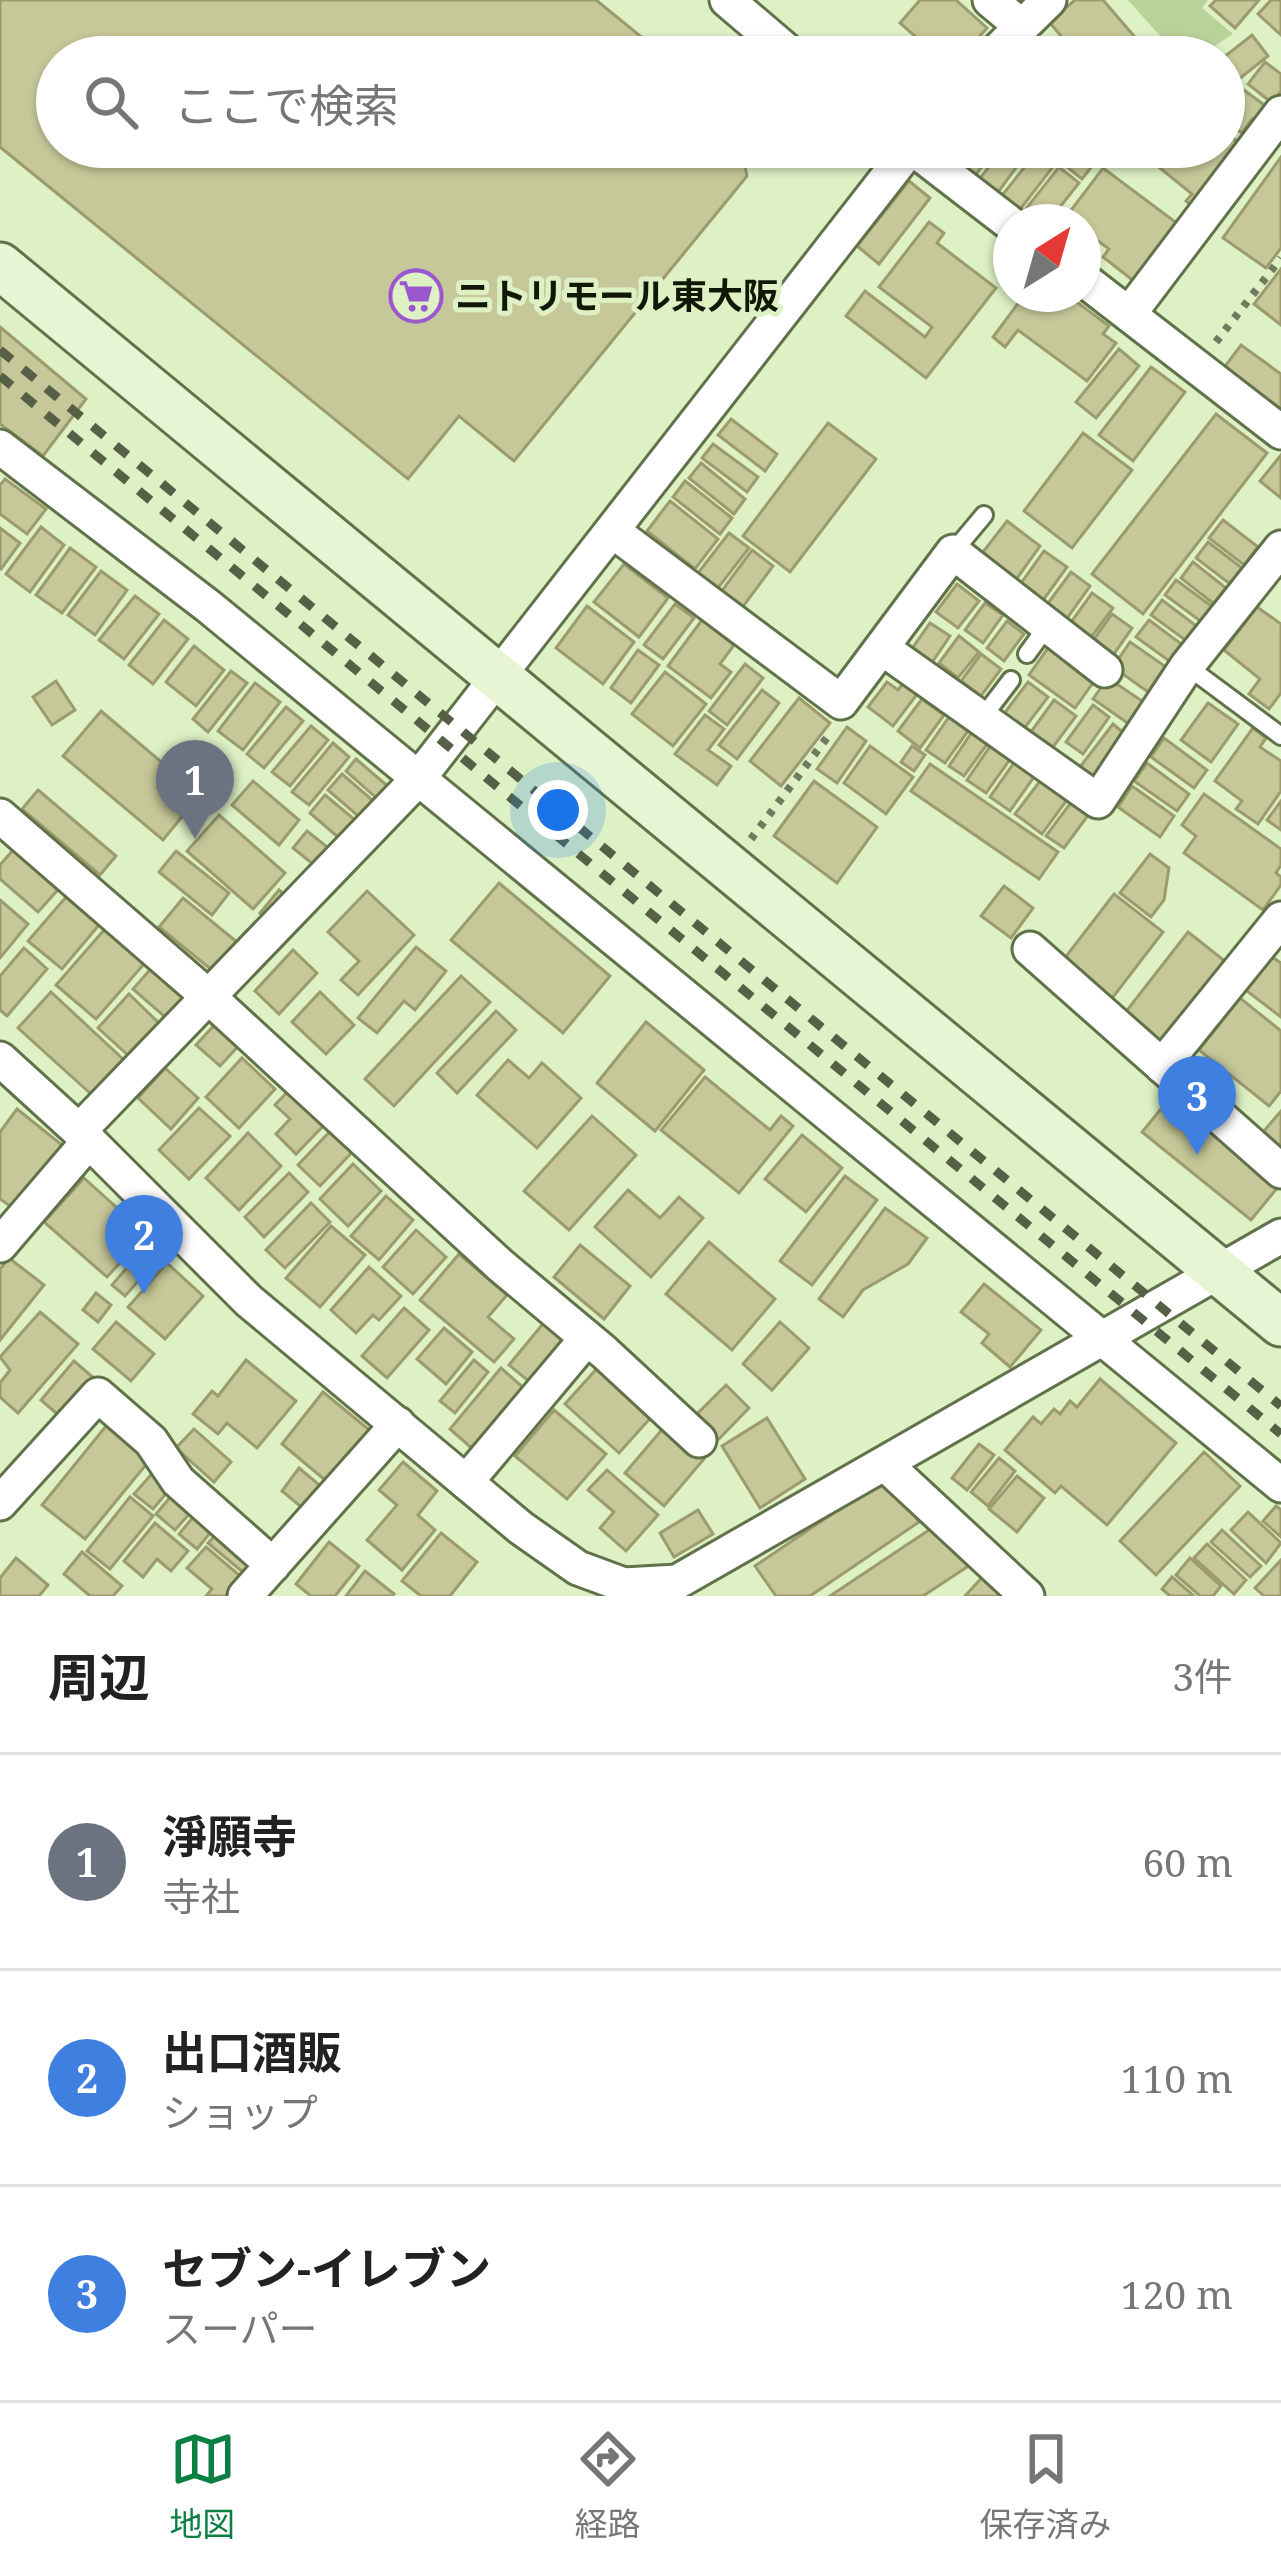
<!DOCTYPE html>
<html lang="ja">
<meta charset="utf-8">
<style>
body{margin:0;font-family:"Noto Serif","Noto Sans JP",serif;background:#f2f2f2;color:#222}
.compass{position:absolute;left:993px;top:204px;width:108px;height:108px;border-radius:50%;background:#fff;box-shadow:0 3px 9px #0004;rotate:37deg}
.you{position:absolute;left:558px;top:810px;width:42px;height:42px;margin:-30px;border:9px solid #fff;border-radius:50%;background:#1a73e8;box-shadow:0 0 0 18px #1a73e833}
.badge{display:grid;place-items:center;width:78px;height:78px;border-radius:50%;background:#0b8043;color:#fff;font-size:39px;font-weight:700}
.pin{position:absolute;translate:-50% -99px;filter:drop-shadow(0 3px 6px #0008)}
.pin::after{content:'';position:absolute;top:63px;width:42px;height:36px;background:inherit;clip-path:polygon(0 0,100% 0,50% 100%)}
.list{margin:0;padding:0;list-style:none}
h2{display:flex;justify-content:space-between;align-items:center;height:156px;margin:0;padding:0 48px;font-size:51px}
h2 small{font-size:39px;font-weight:400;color:#767676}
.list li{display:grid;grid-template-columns:78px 1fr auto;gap:36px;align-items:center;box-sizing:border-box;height:216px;padding:0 48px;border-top:3px solid #e0e0e0}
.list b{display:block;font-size:45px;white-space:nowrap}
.list p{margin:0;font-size:39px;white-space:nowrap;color:#767676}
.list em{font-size:39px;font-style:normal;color:#767676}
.icon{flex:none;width:66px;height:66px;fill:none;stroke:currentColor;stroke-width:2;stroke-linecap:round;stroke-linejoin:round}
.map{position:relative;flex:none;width:1281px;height:1596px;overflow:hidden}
.search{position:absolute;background:#fff;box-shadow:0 3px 9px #0004;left:36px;right:36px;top:36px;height:132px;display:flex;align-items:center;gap:30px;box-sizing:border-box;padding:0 42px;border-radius:66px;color:#767676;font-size:45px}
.sheet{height:804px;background:#fff}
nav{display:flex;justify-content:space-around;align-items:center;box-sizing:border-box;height:168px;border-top:3px solid #e0e0e0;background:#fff;font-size:33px;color:#767676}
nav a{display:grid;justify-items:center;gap:6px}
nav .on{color:#0b8043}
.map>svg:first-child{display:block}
.green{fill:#b9d29a}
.building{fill:#c7c899;stroke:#9b9b6e;stroke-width:3}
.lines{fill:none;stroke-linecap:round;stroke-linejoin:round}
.lane-casing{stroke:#60724a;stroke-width:22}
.street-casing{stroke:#60724a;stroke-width:39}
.secondary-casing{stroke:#60724a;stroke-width:51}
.path{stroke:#6e7b5e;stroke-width:8;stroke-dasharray:6 9;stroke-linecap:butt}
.lane{stroke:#fff;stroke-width:16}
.street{stroke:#fff;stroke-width:33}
.secondary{stroke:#e7f5d4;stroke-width:45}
.rail{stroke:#556047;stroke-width:9;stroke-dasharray:15 15;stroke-linecap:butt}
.labels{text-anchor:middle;stroke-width:10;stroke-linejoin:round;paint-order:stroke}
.poi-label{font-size:36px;font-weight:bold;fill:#111808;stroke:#ddf1c5;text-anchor:start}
</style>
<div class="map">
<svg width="1281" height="1596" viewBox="0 0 1281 1596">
<rect width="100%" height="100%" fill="#ddf1c5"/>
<path class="green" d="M1128,0H1208L1202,8L1233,34L1198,57H1179Z"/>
<g class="building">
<path d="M0,0H596L666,57H57V147H741L747,176L514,461L459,416L408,479L0,147Z"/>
<path d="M920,0H956L987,28L961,57H939L900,23Z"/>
<path d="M1075,0H1103L1152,57H1079L1049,22Z"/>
<path d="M1216,0H1259L1235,28L1210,6Z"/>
<path d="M1271,0H1281V35L1258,14Z"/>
<path d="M1252,35L1268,56L1239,79L1224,57Z"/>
<path d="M1265,62L1281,74V91L1272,103L1248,84Z"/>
<path d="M1233,82L1271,110L1260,124L1252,119L1242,133L1224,119V94Z"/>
<path d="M1224,131L1247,149L1198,211L1186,201L1192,194L1134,147H1224Z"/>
<path d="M973,147H997L974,177L959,165Z"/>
<path d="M1004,147H1017L1026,154L996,195L978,181Z"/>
<path d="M1043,147H1078L1096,161L1082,179Z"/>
<path d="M1039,149L1056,163L1018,212L1000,198Z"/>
<path d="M1281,157V248L1266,268L1223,238Z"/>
<path d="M1059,167L1079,183L1048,222H1040L1025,210Z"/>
<path d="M1103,168L1178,224L1135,282L1103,257L1109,249L1083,230V222L1066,217Z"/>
<path d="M909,181L930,198L879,264L857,246Z"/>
<path d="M929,222L944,233L937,243L996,288L926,378L846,316L865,291L925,337L932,327L879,287Z"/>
<path d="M1281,269V325L1254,304Z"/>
<path d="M1025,294H1066L1109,326L1103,334L1116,343L1087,381L1018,330L1005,347L993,337Z"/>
<path d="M0,327L86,399L43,456L0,424Z"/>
<path d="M1241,345L1281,374V406L1276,413L1220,373Z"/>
<path d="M1119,349L1139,366L1096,418L1076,402Z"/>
<path d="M1151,367L1185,392L1133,461L1099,435Z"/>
<path d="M1216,414L1267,453L1143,614L1092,574Z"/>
<path d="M731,419L777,454L765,471L718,435Z"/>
<path d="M828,423L876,459L790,572L743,536Z"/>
<path d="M1083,433L1132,470L1072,548L1024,511Z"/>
<path d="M713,444L758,477L747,492L702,458Z"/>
<path d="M1281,455V498L1260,481Z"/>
<path d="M701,463L745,499L734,514L689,478Z"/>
<path d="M5,479L46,509L27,534L0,514V485Z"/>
<path d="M685,481L732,518L720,534L673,497Z"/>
<path d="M670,501L718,539L695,569L647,531Z"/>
<path d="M1223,520L1258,547L1244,565L1209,538Z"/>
<path d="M1007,521L1040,546L1015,581L980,556Z"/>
<path d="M41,527L64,545L30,592L6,574Z"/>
<path d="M0,528L20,543L1,569L0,568Z"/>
<path d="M729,533L749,548L718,588L698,573Z"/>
<path d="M1208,542L1242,568L1230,584L1196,558Z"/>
<path d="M70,548L96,567L62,613L36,595Z"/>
<path d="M752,550L773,566L742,608L721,592Z"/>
<path d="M1044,551L1067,567L1041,603L1019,586Z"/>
<path d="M1193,562L1226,588L1214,604L1181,578Z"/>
<path d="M624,564L668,598L639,637L594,602Z"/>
<path d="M101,571L127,590L95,635L68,615Z"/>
<path d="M1071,572L1090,586L1065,621L1046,606Z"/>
<path d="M1176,580L1214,608L1203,623L1165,595Z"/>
<path d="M957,584L979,601L958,628L936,612Z"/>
<path d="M1092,593L1113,608L1089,640L1069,625Z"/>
<path d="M135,596L159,614L124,659L99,640Z"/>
<path d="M1162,600L1199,628L1188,642L1151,615Z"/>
<path d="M985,603L1003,615L983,643L965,630Z"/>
<path d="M675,604L694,618L663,659L644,645Z"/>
<path d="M587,606L634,642L603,684L556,648Z"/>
<path d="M1257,607L1281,624V693L1269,709L1249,694L1260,679L1224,650Z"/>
<path d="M1112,614L1132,628L1109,661L1089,646Z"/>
<path d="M164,620L188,639L153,684L129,665Z"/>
<path d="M702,620L734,645L720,664L731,672L711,698L668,666Z"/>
<path d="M1149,620L1184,646L1172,663L1136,637Z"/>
<path d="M1007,621L1024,634L1004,661L987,648Z"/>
<path d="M930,623L950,636L931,664L911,650Z"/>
<path d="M959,636L979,652L958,678L939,663Z"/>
<path d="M1130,642L1166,667L1148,692L1113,667Z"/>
<path d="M194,646L224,670L196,706L166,682Z"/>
<path d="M1048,648L1095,680L1075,708L1029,675Z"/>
<path d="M638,650L659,665L631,703L611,688Z"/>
<path d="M981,654L1001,669L981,696L961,681Z"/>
<path d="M745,664L763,678L727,725L709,711Z"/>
<path d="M231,671L247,683L208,732L193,719Z"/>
<path d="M665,672L706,704L673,746L632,714Z"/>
<path d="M1108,678L1145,703L1129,724L1093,699Z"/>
<path d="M56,681L75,710L52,725L33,697Z"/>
<path d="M905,681L918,693L893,726L868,707L887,682L898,690Z"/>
<path d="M1028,682L1048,697L1023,730L1003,715Z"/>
<path d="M255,683L280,702L243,750L218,731Z"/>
<path d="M762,690L779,703L737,759L719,745Z"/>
<path d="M799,698L830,723L781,786L750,761Z"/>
<path d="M922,699L944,715L920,748L898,731Z"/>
<path d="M1054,700L1076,716L1050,751L1028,736Z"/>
<path d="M1208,703L1238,724L1211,762L1181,740Z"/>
<path d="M1093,705L1109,717L1083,754L1066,742Z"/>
<path d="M286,707L303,721L264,768L247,754Z"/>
<path d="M101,711L172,771L158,788L186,812L163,840L63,756Z"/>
<path d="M705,715L724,729L708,750L731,766L717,785L675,754Z"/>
<path d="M949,717L968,731L945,763L926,750Z"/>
<path d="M1113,724L1125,734L1090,780L1077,771Z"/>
<path d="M311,726L328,740L290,786L272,772Z"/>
<path d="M847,727L866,741L837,783L817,769Z"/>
<path d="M1253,728L1266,738L1260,747L1281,761V791L1258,824L1236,809L1242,801L1215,781Z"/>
<path d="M972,732L988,743L964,776L949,766Z"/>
<path d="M1164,738L1207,770L1194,788L1151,757Z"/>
<path d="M333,743L349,757L309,805L292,792Z"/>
<path d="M991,745L1011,758L986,793L967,780Z"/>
<path d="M870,746L913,777L886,814L844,783Z"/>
<path d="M912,746L925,755L914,771L901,762Z"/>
<path d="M356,759L391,789L380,801L346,771Z"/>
<path d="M1016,760L1036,774L1010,811L990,797Z"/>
<path d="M1147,763L1189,794L1177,811L1134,781Z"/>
<path d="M930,764L1058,852L1039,879L911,791Z"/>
<path d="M342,774L379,806L365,822L328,790Z"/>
<path d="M1043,777L1069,797L1042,834L1015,814Z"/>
<path d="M253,781L299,820L279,845L232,805Z"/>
<path d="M814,781L877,827L837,883L774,836Z"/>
<path d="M1132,786L1174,816L1160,837L1118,807Z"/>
<path d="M38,790L116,856L100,875L22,809Z"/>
<path d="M1204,794L1281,849V865L1276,873L1281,877V885L1263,910L1184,853L1196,836L1182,825Z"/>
<path d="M325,795L361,825L346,844L310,813Z"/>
<path d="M1072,801L1089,814L1064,848L1046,836Z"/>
<path d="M1281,801V830L1267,820Z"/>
<path d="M219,815L285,873L253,909L187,851Z"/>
<path d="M307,831L331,850L318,868L293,848Z"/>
<path d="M19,843L64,883L38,912L0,879V865Z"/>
<path d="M176,851L229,893L212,915L159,872Z"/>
<path d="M1150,854L1169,868L1164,900L1151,917L1120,893Z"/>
<path d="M499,883L610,976L563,1033L451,940Z"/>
<path d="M1004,886L1033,908L1011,938L981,916Z"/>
<path d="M279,890L292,901L273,924L260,913Z"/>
<path d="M367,891L414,935L358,995L341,980L359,961L328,932Z"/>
<path d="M1114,894L1163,932L1110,1001L1061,963Z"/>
<path d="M66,897L99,925L62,969L28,941Z"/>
<path d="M183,898L243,947L219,976L159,927Z"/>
<path d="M0,900L28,924L0,958Z"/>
<path d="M111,922L151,956L96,1019L56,985Z"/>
<path d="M1188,932L1226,962L1160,1048L1121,1018Z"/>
<path d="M416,947L446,971L415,1010L404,1001L377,1033L358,1018Z"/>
<path d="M24,948L47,969L7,1016L0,1010V976Z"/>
<path d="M293,950L317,973L279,1014L255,991Z"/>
<path d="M1268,954L1281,963V1017L1243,988Z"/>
<path d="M155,964L194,997L172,1023L133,989Z"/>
<path d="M461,976L490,1002L394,1106L365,1079Z"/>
<path d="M51,992L124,1060L92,1095L18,1028Z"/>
<path d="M320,992L354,1025L326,1054L292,1022Z"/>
<path d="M129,994L161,1025L131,1058L98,1028Z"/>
<path d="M1240,998L1281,1031V1091L1269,1106L1199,1050Z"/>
<path d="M496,1011L516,1030L457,1093L437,1073Z"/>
<path d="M219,1020L243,1041L220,1066L196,1045Z"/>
<path d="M646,1022L704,1070L655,1131L597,1083Z"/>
<path d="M242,1058L275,1089L239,1128L206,1097Z"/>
<path d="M508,1060L529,1078L542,1063L581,1098L537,1148L477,1095Z"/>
<path d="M165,1068L198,1098L171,1129L138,1098Z"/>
<path d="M705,1077L770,1130L781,1116L793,1126L739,1193L661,1130Z"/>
<path d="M293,1086L329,1120L296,1154L276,1134L290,1119L275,1105Z"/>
<path d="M1169,1099L1278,1187L1251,1220L1142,1132Z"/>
<path d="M199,1108L230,1136L189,1179L159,1150Z"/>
<path d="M17,1109L62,1145L13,1208L0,1199V1132Z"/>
<path d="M1281,1111V1147L1263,1132Z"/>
<path d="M592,1116L636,1155L569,1230L524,1191Z"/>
<path d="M336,1125L358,1146L320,1186L298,1165Z"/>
<path d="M248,1133L281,1166L239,1210L206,1178Z"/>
<path d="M802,1135L842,1168L806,1212L765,1179Z"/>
<path d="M353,1164L381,1191L348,1226L320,1199Z"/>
<path d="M289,1173L308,1192L264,1237L245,1217Z"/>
<path d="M845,1176L877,1200L812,1285L780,1261Z"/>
<path d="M84,1178L146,1234L107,1277L44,1222Z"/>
<path d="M628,1190L660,1218L679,1197L703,1218L651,1277L595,1227Z"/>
<path d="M386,1196L413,1220L379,1260L351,1236Z"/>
<path d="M311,1203L330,1222L285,1268L266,1250Z"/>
<path d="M885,1208L927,1238L908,1264L863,1290L843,1317L819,1299Z"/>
<path d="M331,1226L365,1255L320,1307L286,1278Z"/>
<path d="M416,1230L446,1257L413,1294L383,1267Z"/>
<path d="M709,1242L775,1299L732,1350L666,1294Z"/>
<path d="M580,1245L630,1286L604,1319L554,1277Z"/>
<path d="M144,1248L157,1260L125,1296L112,1285Z"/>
<path d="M459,1254L507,1295L488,1317L514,1339L494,1362L420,1300Z"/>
<path d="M9,1258L44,1285L0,1340V1269Z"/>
<path d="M167,1263L203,1296L165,1339L128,1307Z"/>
<path d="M369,1267L401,1296L379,1320L373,1315L356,1333L331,1310Z"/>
<path d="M984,1284L1041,1330L1010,1367L982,1343L989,1334L961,1312Z"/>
<path d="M96,1293L111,1305L98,1322L83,1310Z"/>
<path d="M404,1308L429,1330L387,1378L362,1356Z"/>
<path d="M40,1312L78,1344L18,1413L0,1397V1383L10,1370L0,1357Z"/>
<path d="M546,1320L569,1339L532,1384L509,1365Z"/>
<path d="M116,1322L154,1354L131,1381L93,1349Z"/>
<path d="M780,1322L809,1348L772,1390L743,1364Z"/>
<path d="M444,1328L472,1352L446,1384L417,1359Z"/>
<path d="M246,1360L296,1401L257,1448L227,1423L218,1434L193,1414L212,1391L218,1396Z"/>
<path d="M474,1360L488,1372L455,1413L440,1401Z"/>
<path d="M74,1361L96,1380L63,1419L41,1400Z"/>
<path d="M600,1365L654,1414L619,1453L565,1404Z"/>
<path d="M501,1368L526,1390L475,1451L450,1429Z"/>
<path d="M1100,1379L1176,1443L1107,1525L1061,1486L1055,1493L1005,1450L1033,1417L1041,1424L1054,1409L1060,1414L1070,1401L1077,1407Z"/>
<path d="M726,1385L749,1408L718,1440L694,1417Z"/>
<path d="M323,1392L373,1433L331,1485L282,1444Z"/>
<path d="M554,1410L606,1454L567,1499L515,1456Z"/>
<path d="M767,1418L805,1479L760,1508L722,1446Z"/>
<path d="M106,1426L149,1461L85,1539L42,1505Z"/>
<path d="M665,1426L704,1459L664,1506L625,1473Z"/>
<path d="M194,1429L231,1462L214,1482L176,1448Z"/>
<path d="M979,1444L994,1455L967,1490L952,1478Z"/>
<path d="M1204,1452L1240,1486L1156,1575L1120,1541Z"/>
<path d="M999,1458L1015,1471L988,1506L971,1492Z"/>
<path d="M403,1462L437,1491L418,1515L435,1530L402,1570L367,1540L397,1505L379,1490Z"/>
<path d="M157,1468L175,1483L153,1509L134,1494Z"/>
<path d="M299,1468L324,1489L306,1511L282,1491Z"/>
<path d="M607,1470L658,1515L626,1551L600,1528L614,1512L588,1490Z"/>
<path d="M888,1476L919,1522L810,1596H776L755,1566Z"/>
<path d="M1017,1476L1044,1498L1017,1532L989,1509Z"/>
<path d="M178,1488L197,1505L175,1530L156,1514Z"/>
<path d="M130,1497L153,1516L110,1569L87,1551Z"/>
<path d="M1276,1506L1281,1510V1537L1263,1521Z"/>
<path d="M200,1509L218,1523L197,1549L179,1534Z"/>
<path d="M698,1510L713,1534L674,1557L660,1533Z"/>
<path d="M1248,1512L1281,1543L1266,1563L1231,1530Z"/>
<path d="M941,1522L970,1565L923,1596H830Z"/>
<path d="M155,1523L188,1551L171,1571L157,1559L143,1577L124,1561Z"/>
<path d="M222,1528L258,1559L245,1574L208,1543Z"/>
<path d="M1222,1530L1261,1566L1250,1577L1211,1542Z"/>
<path d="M441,1533L477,1562L450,1596H421L402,1581Z"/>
<path d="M329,1542L359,1566L335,1596H311L296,1584Z"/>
<path d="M1207,1544L1246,1580L1234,1594L1194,1558Z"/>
<path d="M206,1547L246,1581L233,1596H206L212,1589L187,1568Z"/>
<path d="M82,1552L122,1586L113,1596H90L64,1574Z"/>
<path d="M16,1558L48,1585L39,1596H0V1578Z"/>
<path d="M1190,1558L1221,1586L1213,1596H1200L1176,1575Z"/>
<path d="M1281,1560V1596H1264L1255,1588Z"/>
<path d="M365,1571L394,1594L392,1596H346Z"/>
<path d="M987,1572L1013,1596H965Z"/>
<path d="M1172,1577L1194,1596H1170L1162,1589Z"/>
</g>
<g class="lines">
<g class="lane-casing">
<g id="lane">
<path d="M953,552L984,515"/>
<path d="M1027,654L1048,625"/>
<path d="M1187,666L1281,736"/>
<path d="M982,718L1011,680"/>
</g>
</g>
<g class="street-casing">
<g id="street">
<path d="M727,0L794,57"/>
<path d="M990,0L1020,25"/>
<path d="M991,57L1049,0"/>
<path d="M911,147L1011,224"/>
<path d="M1083,279L1281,432"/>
<path d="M1129,314L1281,113"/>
<path d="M0,447L208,606L1281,1485"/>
<path d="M614,532L841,702L953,552L1105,670"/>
<path d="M882,648L1098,801L1187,666L1281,548"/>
<path d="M0,816L210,998L500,1265L604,1352L699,1440"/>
<path d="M1030,949L1281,1171"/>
<path d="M0,1059L79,1131L249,1301L521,1528L578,1568L624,1585L677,1582L1281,1236"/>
<path d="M1162,1066L1281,919"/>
<path d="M79,1131L418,779L911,147"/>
<path d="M0,1245L89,1141"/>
<path d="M885,1464L1027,1596"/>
<path d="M466,1482L587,1338"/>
<path d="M0,1503L98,1395L151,1441L178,1481L273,1565"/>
<path d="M245,1596L398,1424"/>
</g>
</g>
<g class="secondary-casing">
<path id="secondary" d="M0,266L1281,1323"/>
</g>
<g class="path">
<path d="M1216,342L1281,258"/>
<path d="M751,839L832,731"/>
</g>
<use href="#lane" class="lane"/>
<use href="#street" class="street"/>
<use href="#secondary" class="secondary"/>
<g class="rail">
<path d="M0,350L1281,1406"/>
<path d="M0,376L1281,1434"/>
</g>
</g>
<defs>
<g id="supermarket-ring" transform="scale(2.7)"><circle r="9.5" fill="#ddf1c5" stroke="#9b58ce" stroke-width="1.5"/><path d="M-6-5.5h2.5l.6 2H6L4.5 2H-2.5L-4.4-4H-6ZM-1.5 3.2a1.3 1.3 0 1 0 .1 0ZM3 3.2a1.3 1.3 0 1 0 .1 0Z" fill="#9b58ce"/></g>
</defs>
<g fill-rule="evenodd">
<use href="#supermarket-ring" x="416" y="296"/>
</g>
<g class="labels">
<g class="poi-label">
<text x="455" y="309">ニトリモール東大阪</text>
</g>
</g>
</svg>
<svg class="compass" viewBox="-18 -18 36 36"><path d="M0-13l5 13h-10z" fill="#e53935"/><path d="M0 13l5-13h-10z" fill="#767676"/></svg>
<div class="you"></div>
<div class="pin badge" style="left:195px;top:839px;background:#6b7280">1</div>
<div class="pin badge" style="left:144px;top:1294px;background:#3f7fe0">2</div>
<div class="pin badge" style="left:1197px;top:1155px;background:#3f7fe0">3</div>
<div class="search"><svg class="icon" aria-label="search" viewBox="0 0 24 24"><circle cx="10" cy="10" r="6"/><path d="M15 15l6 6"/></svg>ここで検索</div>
</div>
<section class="sheet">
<h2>周辺<small>3件</small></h2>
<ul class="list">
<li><span class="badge" style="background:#6b7280">1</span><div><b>淨願寺</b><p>寺社</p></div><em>60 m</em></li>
<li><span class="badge" style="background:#3f7fe0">2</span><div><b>出口酒販</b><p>ショップ</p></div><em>110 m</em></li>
<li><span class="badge" style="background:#3f7fe0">3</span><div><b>セブン-イレブン</b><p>スーパー</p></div><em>120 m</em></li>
</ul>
</section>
<nav>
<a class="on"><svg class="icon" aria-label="map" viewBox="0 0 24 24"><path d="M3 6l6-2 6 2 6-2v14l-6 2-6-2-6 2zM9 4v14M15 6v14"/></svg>地図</a>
<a><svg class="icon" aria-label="directions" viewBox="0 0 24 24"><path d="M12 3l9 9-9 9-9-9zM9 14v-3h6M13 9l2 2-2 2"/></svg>経路</a>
<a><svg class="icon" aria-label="saved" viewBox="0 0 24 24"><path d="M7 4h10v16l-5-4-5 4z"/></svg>保存済み</a>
</nav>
